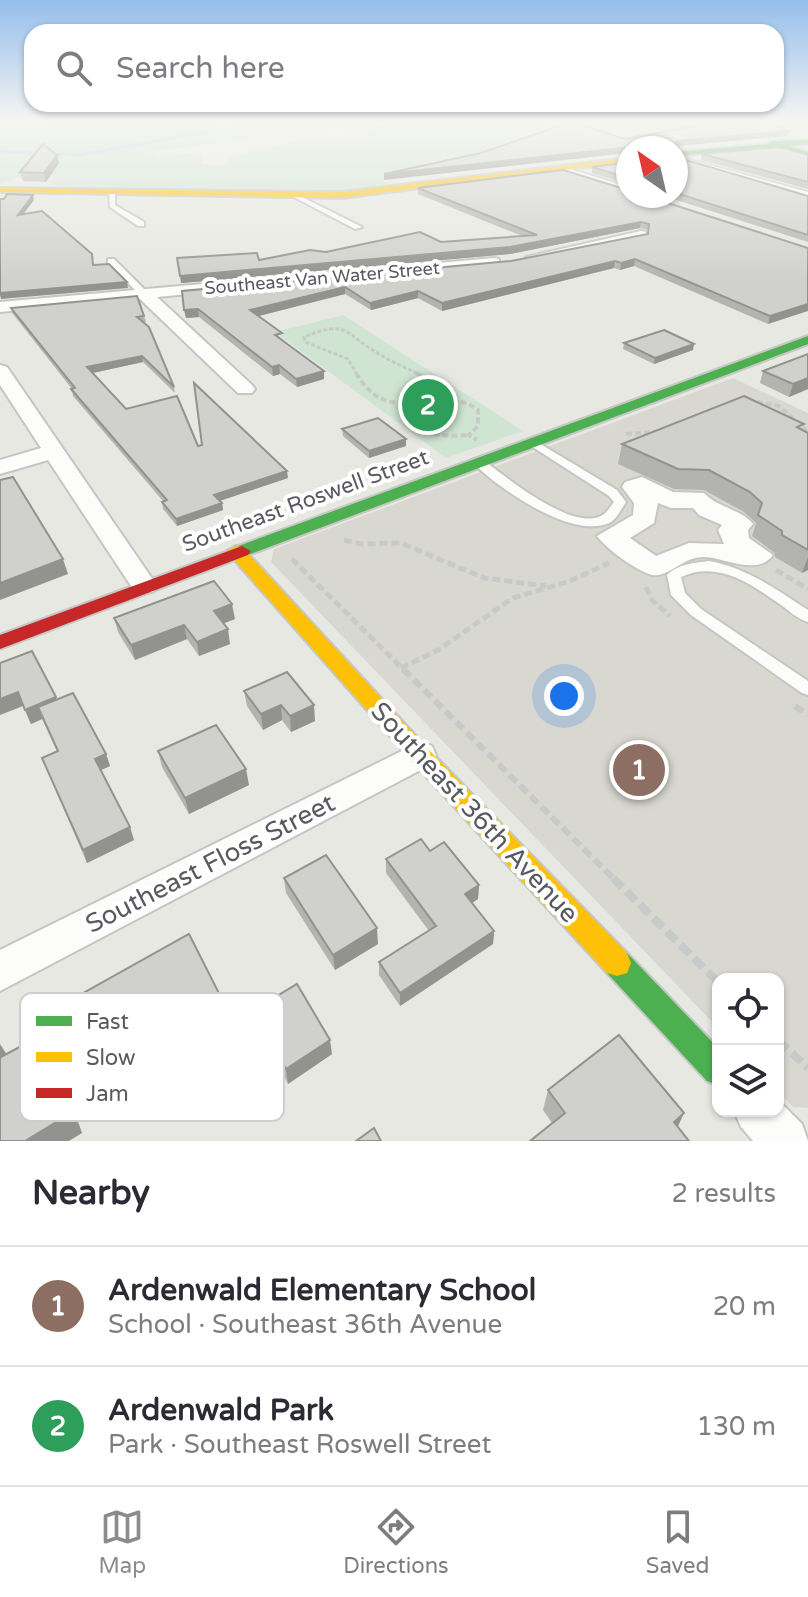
<!DOCTYPE html>
<meta charset="utf-8">
<style>
body{margin:0;font-family:"Varela Round",sans-serif;background:#f2f2f3;color:#2b2b33}
.controls{position:absolute;right:24px;bottom:24px;display:grid;overflow:hidden;border-radius:16px;box-shadow:0 2px 6px #0004}
.controls button{width:72px;height:72px;display:grid;place-items:center;padding:0;border:0;border-bottom:2px solid #e1e1e2;background:#fff;color:#2b2b33;font:40px sans-serif}
.compass{position:absolute;left:616px;top:136px;width:72px;height:72px;border-radius:50%;background:#fff;box-shadow:0 2px 6px #0004;rotate:326deg}
.you{position:absolute;left:564px;top:696px;width:28px;height:28px;margin:-20px;border:6px solid #fff;border-radius:50%;background:#1a73e8;box-shadow:0 0 0 12px #1a73e833}
.badge{display:grid;place-items:center;width:52px;height:52px;border-radius:50%;background:#8a8c8e;color:#fff;font-size:26px;font-weight:700}
.pin{position:absolute;translate:-50% -50%;border:4px solid #fff;box-shadow:0 2px 8px #0006}
.list{margin:0;padding:0;list-style:none}
h2{display:flex;justify-content:space-between;align-items:center;height:104px;margin:0;padding:0 32px;font-size:34px}
h2 small{font-size:26px;font-weight:400;color:#7c7c81}
.list li{display:grid;grid-template-columns:52px 1fr auto;gap:24px;align-items:center;box-sizing:border-box;height:120px;padding:0 32px;border-top:2px solid #e1e1e2}
.list b{display:block;font-size:30px;white-space:nowrap}
.list p{margin:0;font-size:26px;white-space:nowrap;color:#7c7c81}
.list em{font-size:26px;font-style:normal;color:#7c7c81}
.icon{flex:none;width:44px;height:44px;fill:none;stroke:currentColor;stroke-width:2;stroke-linecap:round;stroke-linejoin:round}
.map{position:relative;flex:none;width:808px;height:1141px;overflow:hidden}
.search{position:absolute;background:#fff;box-shadow:0 2px 6px #0004;left:24px;right:24px;top:24px;height:88px;display:flex;align-items:center;gap:20px;box-sizing:border-box;padding:0 28px;border-radius:24px;color:#7c7c81;font-size:30px}
.sheet{height:344px;background:#fff}
nav{display:flex;justify-content:space-around;align-items:center;box-sizing:border-box;height:112px;border-top:2px solid #e1e1e2;background:#fff;font-size:22px;color:#7c7c81}
nav a{display:grid;justify-items:center;gap:4px}
nav .on{color:#8a8c8e}
.map>svg:first-child{display:block}
.education{fill:#d9d8d0}
.green{fill:#d0e5d1}
.lines{fill:none;stroke-linecap:round;stroke-linejoin:round}
.stream{stroke:#b6cdf3;stroke-width:3}
.lane-casing{stroke:#c5c6c4;stroke-width:4}
.street-casing{stroke:#c5c6c4;stroke-width:4}
.fast-casing{stroke:#c5c7c5;stroke-width:4}
.slow-casing{stroke:#c5c7c5;stroke-width:4}
.jam-casing{stroke:#c5c7c5;stroke-width:4}
.path-far5{stroke:#c6cac9;stroke-width:2;stroke-dasharray:3 2;stroke-linecap:butt}
.path-far4{stroke:#c6cac9;stroke-width:3;stroke-dasharray:4 2;stroke-linecap:butt}
.path-far3{stroke:#c6cac9;stroke-width:4;stroke-dasharray:6 3;stroke-linecap:butt}
.path-far2{stroke:#c6cac9;stroke-width:5;stroke-dasharray:8 4;stroke-linecap:butt}
.path-far1{stroke:#c6cac9;stroke-width:6;stroke-dasharray:10 5;stroke-linecap:butt}
.path{stroke:#c6cac9;stroke-width:8;stroke-dasharray:13 6;stroke-linecap:butt}
.lane{fill:#fcfcfb;fill-rule:evenodd}
.street{fill:#fcfcfb;fill-rule:evenodd}
.fast{fill:#4caf50;fill-rule:evenodd}
.slow{fill:#ffc107;fill-rule:evenodd}
.jam{fill:#c62828;fill-rule:evenodd}
.wall{fill:#b3b3af}
.shaded-wall{fill:#92928f}
.building{fill:#d0d0cc;stroke:#92928f;stroke-width:2}
.labels{text-anchor:middle;stroke-width:8;stroke-linejoin:round;paint-order:stroke}
.far-street-label{font-size:18px;fill:#585a60;stroke:#fff}
.street-label{font-size:22px;fill:#585a60;stroke:#fff}
.near-street-label{font-size:26px;fill:#585a60;stroke:#fff}
.key{fill:#fff;stroke:#cdcecf;stroke-width:2}
.key-label{font-size:22px;fill:#585a60}
</style>
<div class="map">
<svg width="808" height="1141" viewBox="0 0 808 1141">
<rect width="100%" height="100%" fill="#e8e8e2"/>
<path class="education" d="M733,378L808,413V1108L793,1107L778,1091V979H718V1028L271,562L274,549Z"/>
<g class="green">
<path d="M0,121L328,122L289,123L292,126L248,132L252,137L249,139L149,152L156,158L198,152L203,156L201,164L225,166L230,157C255,149 281,145 306,139C334,132 362,141 385,121H673L695,127L602,134L493,149L382,179L389,186L354,190L58,186L51,184L54,174H27L0,184Z"/>
<path d="M343,315L523,431L446,458L275,332Z"/>
</g>
<g class="lines">
<path class="stream" d="M0,151L80,155L266,121"/>
<g class="lane-casing">
<g id="lane">
<path d="M112,191L115,193V205L144,222V226H138L110,207L109,193Z"/>
<path d="M292,194H296L362,227L355,229L292,196Z"/>
<path d="M108,259H114L147,292V296H141L108,263Z"/>
<path d="M532,439L617,490L626,502C622,508 617,518 611,522C574,542 498,488 472,462L474,459H482C506,477 571,531 601,516C607,513 610,507 614,502L609,496L528,444V440Z"/>
<path d="M709,561C747,568 776,589 808,610V622C798,619 789,611 781,605C751,584 718,560 681,577L685,593L701,609L808,681V695L802,693L691,615L671,595L667,575C678,564 693,563 709,561Z"/>
</g>
</g>
<g class="street-casing">
<g id="street">
<path d="M676,156L808,192V200L676,162Z"/>
<path d="M560,166L628,187V195L556,171Z"/>
<path d="M641,231L646,232V238L533,261L526,257Z"/>
<path d="M494,258L499,259V265L157,297L252,385L255,389L252,393H238L140,299L0,312V302Z"/>
<path d="M0,365L7,367L153,580L157,586L153,592H135L48,460L0,474V460L41,448L0,385Z"/>
<path d="M642,477L673,492L704,493C718,508 741,509 753,524L748,530L749,538L773,555C757,577 725,557 703,557C683,557 668,578 652,575C637,571 606,549 597,536L633,515L634,503L622,487L625,482ZM658,503L671,508H693L699,515L722,525L718,530L724,544L689,543L656,556L630,538L654,523Z"/>
<path d="M420,742L432,746L436,755L432,764L0,991V950Z"/>
<path d="M778,1100L802,1124L808,1141H753L741,1127L734,1111H778Z"/>
</g>
</g>
<g class="fast-casing">
<g id="fast">
<path d="M808,140V144L788,146L808,152V156L777,147L676,156V152L768,144L771,141Z"/>
<path d="M808,336V344L248,555L242,556L233,551L236,547Z"/>
<path d="M617,950L627,953L718,1048V1085L707,1081L607,973L603,963L607,953Z"/>
</g>
</g>
<g class="slow-casing">
<g id="slow">
<path d="M628,158V162L342,198L0,192V188L342,192Z"/>
<path d="M236,546L242,547L428,749L627,953L631,963L627,973L617,976L607,973L412,761L230,555L227,551Z"/>
</g>
</g>
<g class="jam-casing">
<path id="jam" d="M242,546L251,551L248,555L0,649V635Z"/>
</g>
<path class="path-far5" d="M143,121L161,125L188,121"/>
<path class="path-far4" d="M357,375L348,359L305,342L304,337C349,318 345,335 379,354C392,362 407,368 420,375"/>
<g class="path-far3">
<path d="M356,373C376,406 392,402 427,406L434,398"/>
<path d="M416,373L433,381L434,398"/>
<path d="M434,398L467,403L478,410V426L469,435L477,440"/>
<path d="M748,400L779,406L808,432"/>
<path d="M409,405L407,419C423,436 447,437 469,435"/>
<path d="M626,434L655,432"/>
</g>
<g class="path-far2">
<path d="M344,540L361,544L401,543L484,578L546,586"/>
<path d="M292,559L405,671"/>
<path d="M776,570L808,589"/>
<path d="M646,587L652,600L670,616"/>
<path d="M401,668L438,650L513,598L570,581L609,563"/>
</g>
<g class="path-far1">
<path d="M403,669L615,880"/>
<path d="M795,706L808,715"/>
</g>
<g class="path">
<path d="M613,878L718,982"/>
<path d="M778,1040L808,1068"/>
</g>
<use href="#lane" class="lane"/>
<use href="#street" class="street"/>
<use href="#fast" class="fast"/>
<use href="#slow" class="slow"/>
<use href="#jam" class="jam"/>
</g>
<g class="wall">
<path d="M691,121H769L787,136L676,146L628,148L384,180L699,126Z"/>
<path d="M702,154L808,155V189L701,160Z"/>
<path d="M676,157L808,196V242L664,196H676Z"/>
<path d="M628,162V184L592,173V167Z"/>
<path d="M59,163L46,182L23,181L20,172Z"/>
<path d="M563,170L808,248L768,324L634,266L620,270L614,268L442,311L418,298L371,310L345,294L258,316L324,379L297,387L280,374L273,376L199,317L186,318L182,291L511,261L648,234V230L640,228L510,254L181,283L259,260L326,252L522,236L418,194V188Z"/>
<path d="M11,308L144,316L146,322H144L174,387L175,393L143,362L92,373L126,409L198,446L288,478L220,501L222,503L223,510L177,526L163,509L162,502L163,501L73,396L72,389L13,314Z"/>
<path d="M624,343L693,350L654,364L623,349Z"/>
<path d="M808,354V389L789,397L760,383L763,371Z"/>
<path d="M342,429L406,446L369,458L343,436Z"/>
<path d="M802,430L808,433V570L802,573L775,557V553L752,536L756,523L744,512L704,490L674,489L618,464L622,444Z"/>
<path d="M114,618L235,619L223,623L230,644L199,656L187,639L135,660L118,632Z"/>
<path d="M0,663L56,700L106,754L110,766L101,770L134,840L87,863L42,758L57,751L42,719L31,724L23,706Z"/>
<path d="M287,672L315,721L291,732L282,720L263,730L247,706L244,691Z"/>
<path d="M158,751L249,785L189,814L162,767Z"/>
<path d="M430,851L479,885L478,899L472,903L494,931L493,944L400,1006L379,975V962L429,931L386,873V859Z"/>
<path d="M284,878L378,944L335,970L286,893Z"/>
<path d="M78,996L231,1017L237,1039L173,1078L156,1038L107,1068L97,1047Z"/>
<path d="M254,1010L332,1054L288,1084L258,1025Z"/>
<path d="M548,1090L678,1127L552,1123L543,1110Z"/>
</g>
<g class="shaded-wall">
<path d="M788,131L787,136L676,146L677,141Z"/>
<path d="M631,147L628,148V153L384,180V174Z"/>
<path d="M57,155L59,163L46,182L44,173Z"/>
<path d="M33,195L34,200L19,220L18,215Z"/>
<path d="M641,222L640,228L510,254L181,283L180,276L510,247Z"/>
<path d="M635,259L634,266L620,270L621,263Z"/>
<path d="M615,261L614,268L442,311V303Z"/>
<path d="M127,282L128,288L1,299L0,295V293Z"/>
<path d="M345,287V294L251,318L250,310Z"/>
<path d="M418,291V298L371,310L370,303Z"/>
<path d="M808,304V311L768,324L770,316Z"/>
<path d="M198,309L199,317L186,318L184,310Z"/>
<path d="M694,344L693,350L654,364L655,358Z"/>
<path d="M142,356L143,362L88,374L87,367Z"/>
<path d="M279,365L280,374L273,376L272,367Z"/>
<path d="M324,371V379L297,387L296,379Z"/>
<path d="M808,378V389L789,397L793,384Z"/>
<path d="M406,439V446L369,458V451Z"/>
<path d="M287,471L288,478L216,502L214,495Z"/>
<path d="M222,503L223,510L177,526L176,519Z"/>
<path d="M808,557V570L802,573Z"/>
<path d="M63,559L68,574L0,600V583Z"/>
<path d="M232,604L235,619L217,626L214,611Z"/>
<path d="M184,625L187,639L135,660L131,645Z"/>
<path d="M228,629L230,644L199,656L197,642Z"/>
<path d="M18,692L23,706L0,715V699Z"/>
<path d="M56,697L60,712L38,707L42,719L31,724L25,710Z"/>
<path d="M281,705L282,720L263,730L261,714Z"/>
<path d="M314,705L315,721L291,732L290,716Z"/>
<path d="M106,754L110,766L99,771L95,759Z"/>
<path d="M246,769L249,785L189,814L185,798Z"/>
<path d="M130,827L134,840L87,863L83,850Z"/>
<path d="M479,885L478,899L464,908L465,894Z"/>
<path d="M377,928L378,944L335,970L333,955Z"/>
<path d="M494,931L493,944L400,1006V993Z"/>
<path d="M148,1017L156,1038L107,1068L97,1047Z"/>
<path d="M231,1017L237,1039L173,1078L166,1056Z"/>
<path d="M44,1034L55,1056L82,1133L69,1141H25Z"/>
<path d="M330,1040L332,1054L288,1084L286,1069Z"/>
<path d="M0,1044L7,1055L1,1057L0,1053Z"/>
<path d="M684,1113L675,1133L674,1122Z"/>
</g>
<g class="building">
<path d="M700,121H769L788,131L677,141L675,148L631,147L384,174L481,153L562,125L578,124L625,139L706,124Z"/>
<path d="M43,144L57,155L44,173L20,172Z"/>
<path d="M779,147L808,155V182L702,154Z"/>
<path d="M676,157L808,196V235L676,193Z"/>
<path d="M628,162V178L592,167Z"/>
<path d="M563,170L628,190V196H646L808,248V304L770,316L635,259L621,263L615,261L442,303L418,291L370,303L345,287L250,310L282,333L275,335L324,371L296,379L279,365L272,367L198,309L184,310L182,291L511,261L648,234L649,224L641,222L510,247L180,276L177,258L257,253L259,260L310,250L326,252L420,232L441,242L537,235L418,188Z"/>
<path d="M7,194L33,195L18,215L42,211L92,254L93,265L109,264L127,282L0,293V199H4Z"/>
<path d="M137,296L144,316L137,317L149,327L174,387L142,356L87,367L126,409L177,396L198,446L202,445L194,383L287,471L214,495L222,503L176,519L162,502L167,500L71,389L75,388L11,308Z"/>
<path d="M664,330L694,344L655,358L624,343Z"/>
<path d="M808,354V378L793,384L763,371Z"/>
<path d="M744,396L804,424L797,427L808,433V550L782,535V531L758,515L762,503L750,492L709,470L678,469L622,444Z"/>
<path d="M378,418L406,439L369,451L342,429Z"/>
<path d="M13,477L63,559L0,583V480Z"/>
<path d="M214,581L232,604L214,611L228,629L197,642L184,625L131,645L114,618Z"/>
<path d="M32,651L56,697L25,710L18,692L0,699V663Z"/>
<path d="M287,672L314,705L290,716L281,705L261,714L244,691Z"/>
<path d="M73,693L106,754L95,759L130,827L83,850L42,758L58,751L38,707Z"/>
<path d="M216,725L246,769L185,798L158,751Z"/>
<path d="M421,839L430,851L444,842L479,885L465,894L494,931L400,993L379,962L436,926L386,859Z"/>
<path d="M326,855L377,928L333,955L284,878Z"/>
<path d="M189,934L231,1017L166,1056L148,1017L97,1047L78,996Z"/>
<path d="M297,984L330,1040L286,1069L254,1010Z"/>
<path d="M44,1034L71,1113L25,1141H0V1053L1,1057Z"/>
<path d="M619,1035L684,1113L674,1122L689,1141H530L565,1113L548,1090Z"/>
<path d="M374,1128L381,1141H356Z"/>
</g>
<linearGradient id="sky" x2="0" y2="1"><stop stop-color="#94beec"/><stop offset="0.43" stop-color="#f5f5f2"/><stop offset="1" stop-color="#f5f5f2" stop-opacity="0"/></linearGradient>
<rect width="808" height="281" fill="url(#sky)"/>
<g class="labels">
<g class="far-street-label">
<text transform="translate(322 278) rotate(-5)" y="6">Southeast Van Water Street</text>
</g>
<g class="street-label">
<text transform="translate(305 500) rotate(-20)" y="8">Southeast Roswell Street</text>
</g>
<g class="near-street-label">
<text transform="translate(475 812) rotate(47)" y="9">Southeast 36th Avenue</text>
<text transform="translate(210 863) rotate(-27)" y="9">Southeast Floss Street</text>
</g>
</g>
<rect x="20" y="993" width="264" height="128" rx="12" class="key"/>
<rect x="36" y="1016" width="36" height="10" fill="#4caf50"/>
<rect x="36" y="1052" width="36" height="10" fill="#ffc107"/>
<rect x="36" y="1088" width="36" height="10" fill="#c62828"/>
<g class="key-label">
<text x="86" y="1029">Fast</text>
<text x="86" y="1065">Slow</text>
<text x="86" y="1101">Jam</text>
</g>
</svg>
<div class="controls">
<button><svg class="icon" aria-label="locate" viewBox="0 0 24 24"><circle cx="12" cy="12" r="6"/><path d="M12 2v4M12 18v4M2 12h4M18 12h4"/></svg></button>
<button><svg class="icon" aria-label="layers" viewBox="0 0 24 24"><path d="M12 4l9 5-9 5-9-5zM3 14l9 5 9-5"/></svg></button>
</div>
<svg class="compass" viewBox="-18 -18 36 36"><path d="M0-13l5 13h-10z" fill="#e53935"/><path d="M0 13l5-13h-10z" fill="#7c7c81"/></svg>
<div class="you"></div>
<div class="pin badge" style="left:639px;top:770px;background:#8d6e63">1</div>
<div class="pin badge" style="left:428px;top:405px;background:#2e9e5b">2</div>
<div class="search"><svg class="icon" aria-label="search" viewBox="0 0 24 24"><circle cx="10" cy="10" r="6"/><path d="M15 15l6 6"/></svg>Search here</div>
</div>
<section class="sheet">
<h2>Nearby<small>2 results</small></h2>
<ul class="list">
<li><span class="badge" style="background:#8d6e63">1</span><div><b>Ardenwald Elementary School</b><p>School · Southeast 36th Avenue</p></div><em>20 m</em></li>
<li><span class="badge" style="background:#2e9e5b">2</span><div><b>Ardenwald Park</b><p>Park · Southeast Roswell Street</p></div><em>130 m</em></li>
</ul>
</section>
<nav>
<a class="on"><svg class="icon" aria-label="map" viewBox="0 0 24 24"><path d="M3 6l6-2 6 2 6-2v14l-6 2-6-2-6 2zM9 4v14M15 6v14"/></svg>Map</a>
<a><svg class="icon" aria-label="directions" viewBox="0 0 24 24"><path d="M12 3l9 9-9 9-9-9zM9 14v-3h6M13 9l2 2-2 2"/></svg>Directions</a>
<a><svg class="icon" aria-label="saved" viewBox="0 0 24 24"><path d="M7 4h10v16l-5-4-5 4z"/></svg>Saved</a>
</nav>
